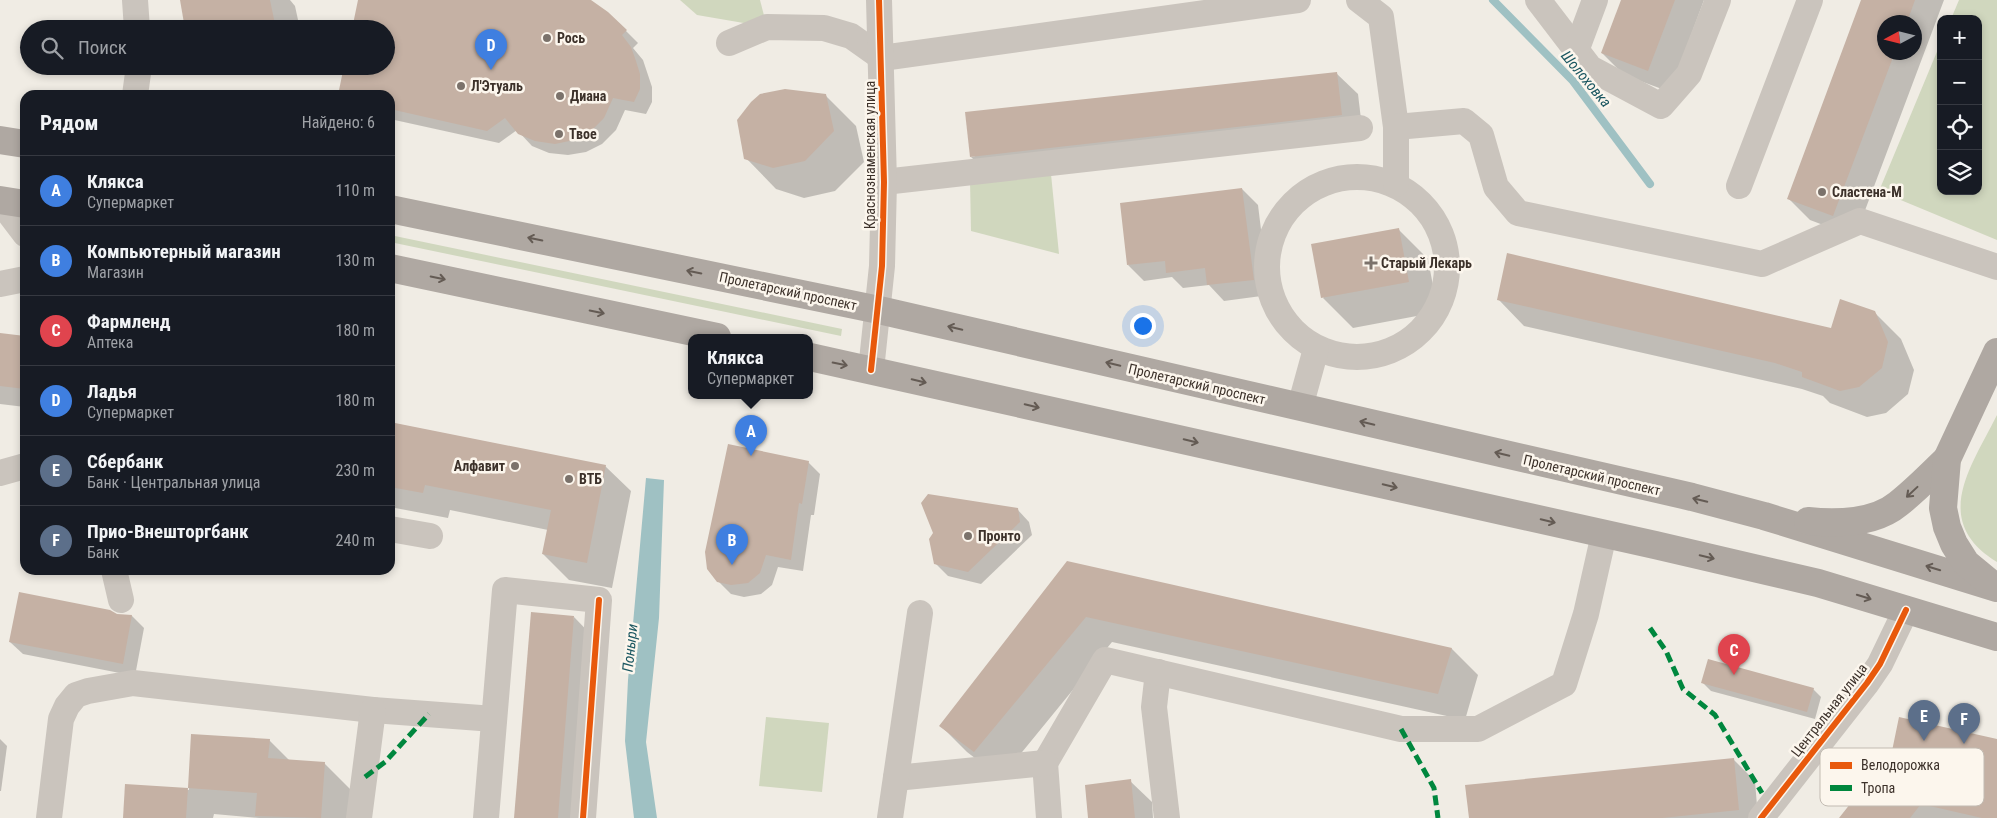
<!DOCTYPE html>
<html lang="ru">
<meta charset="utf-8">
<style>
body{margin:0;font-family:"Roboto Condensed",sans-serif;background:#20242c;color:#f1f3f6}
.controls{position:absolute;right:15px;top:15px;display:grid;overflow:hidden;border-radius:10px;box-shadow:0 2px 8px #0003}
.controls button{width:45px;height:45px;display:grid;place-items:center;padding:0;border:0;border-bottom:1px solid #363941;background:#171b24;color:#f1f3f6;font:25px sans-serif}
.compass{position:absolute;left:1877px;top:15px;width:45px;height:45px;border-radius:50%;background:#171b24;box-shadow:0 2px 8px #0003;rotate:263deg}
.you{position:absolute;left:1142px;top:325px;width:18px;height:18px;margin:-12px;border:4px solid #fff;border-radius:50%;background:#1a73e8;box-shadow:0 0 0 8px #1a73e833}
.badge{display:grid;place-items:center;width:32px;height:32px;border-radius:50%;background:#b45309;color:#fff;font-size:16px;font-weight:700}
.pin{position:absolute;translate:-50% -41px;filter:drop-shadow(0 1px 2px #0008)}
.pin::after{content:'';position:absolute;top:26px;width:18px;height:15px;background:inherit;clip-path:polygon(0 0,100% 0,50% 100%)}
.popup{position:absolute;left:688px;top:334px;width:125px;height:65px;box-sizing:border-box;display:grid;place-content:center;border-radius:10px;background:#171b24;filter:drop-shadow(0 1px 4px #0005);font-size:16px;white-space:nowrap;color:#9ea1a6}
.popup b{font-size:19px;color:#f1f3f6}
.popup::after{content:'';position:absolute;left:50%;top:100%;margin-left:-10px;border:10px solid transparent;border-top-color:#171b24}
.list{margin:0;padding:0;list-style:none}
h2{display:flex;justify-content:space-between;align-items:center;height:65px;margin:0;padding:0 20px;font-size:21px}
h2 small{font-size:16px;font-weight:400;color:#9ea1a6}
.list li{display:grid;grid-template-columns:32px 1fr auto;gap:15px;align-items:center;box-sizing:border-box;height:70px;padding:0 20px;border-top:1px solid #363941}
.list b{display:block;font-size:19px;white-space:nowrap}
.list p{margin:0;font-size:16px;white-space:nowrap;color:#9ea1a6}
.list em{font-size:16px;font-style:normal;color:#9ea1a6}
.icon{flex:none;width:28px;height:28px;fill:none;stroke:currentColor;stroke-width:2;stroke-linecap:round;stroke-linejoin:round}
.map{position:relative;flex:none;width:1997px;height:818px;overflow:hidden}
.search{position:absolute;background:#171b24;box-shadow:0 2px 8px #0003;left:20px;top:20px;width:375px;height:55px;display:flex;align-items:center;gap:12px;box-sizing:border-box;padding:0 18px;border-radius:28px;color:#9ea1a6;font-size:19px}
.panel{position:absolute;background:#171b24;box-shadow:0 2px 8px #0003;left:20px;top:90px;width:375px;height:485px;border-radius:15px}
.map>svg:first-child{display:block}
.green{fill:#d0d7be}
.water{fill:#9fc1c3}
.shadow{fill:#0003;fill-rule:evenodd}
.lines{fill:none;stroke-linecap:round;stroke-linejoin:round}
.stream{stroke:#9fc1c3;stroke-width:8}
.building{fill:#c5b1a4}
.minor{stroke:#cac4bd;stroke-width:26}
.major{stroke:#afa8a2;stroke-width:28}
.quiet{stroke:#00873e;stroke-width:5;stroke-dasharray:10 5;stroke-linecap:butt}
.cycleway-casing{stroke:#fcf6ed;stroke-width:9}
.cycleway{stroke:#e8590c;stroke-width:6}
.oneway{stroke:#645b54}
.poi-dot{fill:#7b726b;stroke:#fcf6ed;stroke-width:2}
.labels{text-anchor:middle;stroke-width:5;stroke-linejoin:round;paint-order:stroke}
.poi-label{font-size:14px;font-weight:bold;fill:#3c312a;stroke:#fcf6ed;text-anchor:start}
.street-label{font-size:14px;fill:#3c312a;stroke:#fcf6ed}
.water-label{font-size:15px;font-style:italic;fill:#1b5761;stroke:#fcf6ed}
.key{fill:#fcf6ed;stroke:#c2bbb2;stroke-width:1}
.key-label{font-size:14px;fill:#3c312a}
</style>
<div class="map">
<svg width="1997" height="818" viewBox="0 0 1997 818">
<rect width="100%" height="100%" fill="#f0ece4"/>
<g class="green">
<path d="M680,0H760L767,27L697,15Z"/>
<path d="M1959,0H1997V240L1879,191L1941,42V191H1978V19H1951Z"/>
<path d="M1051,174L1059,254L971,231L970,180Z"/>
<path d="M390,235L842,329L841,336L390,242Z"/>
<path d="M1997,415V562C1930,521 1971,467 1997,415Z"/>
<path d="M766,717L829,723L822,792L759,786Z"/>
</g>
<path class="water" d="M646,478L664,480L659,618L646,742L657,818H634L625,741L628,680Z"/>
<g class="shadow">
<path d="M181,0H290L295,6L300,29H187Z"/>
<path d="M360,0H588L608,13L638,43L633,48L643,60L652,87V102L646,114L625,110L616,130L602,144L586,152L568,155L549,153L532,146L517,130L499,143L390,119V95H339L386,66V29Z"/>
<path d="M1622,0H1704L1670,92L1624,75L1602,53Z"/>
<path d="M1863,0H1944L1855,237L1810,220L1789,199ZM1884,22H1914V52H1884Z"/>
<path d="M212,66H264L220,74Z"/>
<path d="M1336,73L1358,94L1363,136L993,178L971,157Z"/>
<path d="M825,95L856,126L864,162L835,191L804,198L776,189L746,158Z"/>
<path d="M1242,189L1258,205L1269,295L1224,301L1209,285L1183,288L1172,277L1144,281L1128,265Z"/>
<path d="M1398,229L1428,259L1438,312L1353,328L1323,298Z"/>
<path d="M1498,299L1832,329L1874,312L1901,339L1914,370L1908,394L1886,413L1867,417L1830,403L1823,396L1802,389L1524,326Z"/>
<path d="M0,334L25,337V407L0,404Z"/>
<path d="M390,424L605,466L631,491L612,588L569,580L543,554L548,530L450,510L448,518L390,507Z"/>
<path d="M808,462L820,474L814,515H811L803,571L778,567L772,585L761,594L744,597L731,594L718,581Z"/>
<path d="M1017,509L1029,522L1032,535L981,584L948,576L935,563Z"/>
<path d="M1068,563L1452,649L1478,675L1465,720L1112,642L1001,778L967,752L941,726Z"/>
<path d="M117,616H132L144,628L135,676L23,654L10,642Z"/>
<path d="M574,617L600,644L586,818H515Z"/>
<path d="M1703,683L1813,689L1821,697L1815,719L1711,691Z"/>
<path d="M192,735L269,740L290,761L324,763L351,790L349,818H259L214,814L213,818H124L127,786L189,790Z"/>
<path d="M0,739L7,746L1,791H0Z"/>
<path d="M1997,740V818H1840Z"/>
<path d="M1733,759L1755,781L1758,818H1470Z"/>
<path d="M1130,781L1152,802L1153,818H1090Z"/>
</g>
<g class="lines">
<path class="stream" d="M1493,0L1573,81L1650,184"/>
</g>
<g class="building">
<path d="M180,0H270L276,29H185Z"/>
<path d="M358,0H591L608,12L627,30L622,35L631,47L636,61L640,74V89L634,102L613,98L604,118L590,132L574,140L555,144L535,141L518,134L505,118L487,131L390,109V95H338L344,66H386V29H352Z"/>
<path d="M1621,0H1675L1648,71L1601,53Z"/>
<path d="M1861,0H1915L1907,22H1884V52H1895L1833,216L1787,199Z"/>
<path d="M1337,72L1342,115L970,157L965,112Z"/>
<path d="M785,89L826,94L834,131L805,161L773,168L744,159L737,120L751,102L760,94Z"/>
<path d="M1242,188L1254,280L1207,285L1205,268L1166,273L1165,261L1127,265L1120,203Z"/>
<path d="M1399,228L1409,282L1321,298L1311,244Z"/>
<path d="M1507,253L1831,328L1840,299L1875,311L1888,342L1882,368L1859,387L1840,391L1802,377V372L1775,363L1497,300Z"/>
<path d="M0,333L25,336V389L0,386Z"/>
<path d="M390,422L606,465L587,563L542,554L551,510L425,485L423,493L390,487Z"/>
<path d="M728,444L809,461L802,504L799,503L791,560L766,555L760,573L748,583L731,585L717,582L707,569L705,552Z"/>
<path d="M928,494L1018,508L1020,522L968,572L934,564L929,539L933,533L921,503Z"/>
<path d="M1067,561L1174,585L1452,648L1438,694L1086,617L974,752L939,726Z"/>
<path d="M19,592L110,610L117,614L132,615L123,664L9,642Z"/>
<path d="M531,612L574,616L558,818H514Z"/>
<path d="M1708,659L1814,688L1807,712L1701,683Z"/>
<path d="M1899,717L1997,739V818H1982L1921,804L1910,818H1839L1892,751Z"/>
<path d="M191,734L270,739L268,758L325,762L321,818L255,816L257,793L188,788Z"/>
<path d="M1734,758L1739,810L1662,818H1469L1465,785Z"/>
<path d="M1131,779L1135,818H1088L1085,785Z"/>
<path d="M125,784L188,788L186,818H123Z"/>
</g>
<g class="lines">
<g class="minor">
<path d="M135,0L137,29"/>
<path d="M1359,0L1381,17L1396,127"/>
<path d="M1538,0L1590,68L1661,106L1689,74L1718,0"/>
<path d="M729,43L767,27L824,28L851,36L882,58L1298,0"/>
<path d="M1576,51L1595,0"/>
<path d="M135,95L139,66"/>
<circle cx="1357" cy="267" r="90"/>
<path d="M884,182L1360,128"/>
<path d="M1396,184V127L1464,121L1481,135L1496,187L1518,213L1762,264L1860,221L1997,267"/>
<path d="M1739,186L1810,0"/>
<path d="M0,201L25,234"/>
<path d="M0,284L25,279"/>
<path d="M871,370L882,266L884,182L879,0"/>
<path d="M1300,407L1316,349"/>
<path d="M0,473L25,466"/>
<path d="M390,529L430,536"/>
<path d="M114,570L121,600"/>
<path d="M1158,672L1154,707L1167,818"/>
<path d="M1045,763L1105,660L1401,729H1478L1564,684L1586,614L1604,534"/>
<path d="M1045,763L1049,818"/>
<path d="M896,778L1045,763"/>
<path d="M49,818L61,719L67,706L76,695L88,691L133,683L373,710L494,719"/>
<path d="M359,818L373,710"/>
<path d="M486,818L505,590L599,600L583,818"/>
<path d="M890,818L920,613"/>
<path d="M1761,818L1867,683L1880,664L1906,610"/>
</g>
<g class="major">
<path d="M0,140L25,144"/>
<path d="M0,200L25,204"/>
<path d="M390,209L879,310L1692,497L1764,516L1997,588"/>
<path d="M390,268L717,337"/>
<path d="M810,357L1655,545L1818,583L1997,637"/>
<path d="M1808,521C1837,524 1875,523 1898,504C1916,490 1931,474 1947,459"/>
<path d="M1989,582L1966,563L1954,544L1947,527L1943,508L1947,459L1997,352"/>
</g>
<g class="quiet">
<path d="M1650,628L1666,651L1683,689L1715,715L1762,793"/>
<path d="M1401,729L1434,788L1438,818"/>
<path d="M365,777L385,762L429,714"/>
</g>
<g class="cycleway-casing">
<g id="cycleway">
<path d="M871,370L882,266L884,182L879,0"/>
<path d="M583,818L599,600"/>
<path d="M1761,818L1867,683L1880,664L1906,610"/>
</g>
</g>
<use href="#cycleway" class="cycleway"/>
</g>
<defs><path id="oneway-shaft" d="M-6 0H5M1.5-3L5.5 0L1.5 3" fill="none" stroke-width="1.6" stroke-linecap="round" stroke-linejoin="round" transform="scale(1.25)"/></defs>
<g class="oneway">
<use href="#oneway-shaft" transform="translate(535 239) rotate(-168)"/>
<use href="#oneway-shaft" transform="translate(694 272) rotate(-169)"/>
<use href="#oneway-shaft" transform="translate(438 278) rotate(12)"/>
<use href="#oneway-shaft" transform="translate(597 312) rotate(12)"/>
<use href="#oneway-shaft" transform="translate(955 328) rotate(-167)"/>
<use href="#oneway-shaft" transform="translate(840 364) rotate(11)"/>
<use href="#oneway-shaft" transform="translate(1113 364) rotate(-167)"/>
<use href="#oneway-shaft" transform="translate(919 381) rotate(13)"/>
<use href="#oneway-shaft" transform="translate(1032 406) rotate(13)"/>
<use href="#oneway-shaft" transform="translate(1367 423) rotate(-167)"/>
<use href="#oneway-shaft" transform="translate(1191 441) rotate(13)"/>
<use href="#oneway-shaft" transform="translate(1502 454) rotate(-167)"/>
<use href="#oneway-shaft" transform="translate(1390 486) rotate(13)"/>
<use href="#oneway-shaft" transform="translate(1912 492) rotate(137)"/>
<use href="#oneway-shaft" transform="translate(1700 500) rotate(-166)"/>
<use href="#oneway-shaft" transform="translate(1548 521) rotate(13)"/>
<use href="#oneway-shaft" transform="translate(1707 557) rotate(13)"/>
<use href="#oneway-shaft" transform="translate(1933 568) rotate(-163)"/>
<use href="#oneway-shaft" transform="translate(1864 597) rotate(17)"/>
</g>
<g class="poi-dot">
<circle cx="547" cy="38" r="5"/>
<circle cx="461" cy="86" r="5"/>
<circle cx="560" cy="96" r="5"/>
<circle cx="559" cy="134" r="5"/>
<circle cx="1822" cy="192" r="5"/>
<path d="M1368.5 255.5h5v5h5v5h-5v5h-5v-5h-5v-5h5z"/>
<circle cx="515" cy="466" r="5"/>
<circle cx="569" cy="479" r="5"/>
<circle cx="968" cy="536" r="5"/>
</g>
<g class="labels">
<g class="poi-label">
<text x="557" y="43">Рось</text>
<text x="471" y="91">Л'Этуаль</text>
<text x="570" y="101">Диана</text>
<text x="569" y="139">Твое</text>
<text x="1832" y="197">Сластена-М</text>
<text x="1381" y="268">Старый Лекарь</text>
<text x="505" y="471" text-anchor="end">Алфавит</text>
<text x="579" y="484">ВТБ</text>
<text x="978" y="541">Пронто</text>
</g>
<g class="street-label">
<text transform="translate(870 155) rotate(-90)" y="5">Краснознаменская улица</text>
<text transform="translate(788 291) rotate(12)" y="5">Пролетарский проспект</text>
<text transform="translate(1197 384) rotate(13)" y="5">Пролетарский проспект</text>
<text transform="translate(1592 475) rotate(13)" y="5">Пролетарский проспект</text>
<text transform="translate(1829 710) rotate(-52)" y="5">Центральная улица</text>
</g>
<g class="water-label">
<text transform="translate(1586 79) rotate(50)" y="5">Шолоховка</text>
<text transform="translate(630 648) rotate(-84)" y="5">Поныри</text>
</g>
</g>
<rect x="1820" y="748" width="164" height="58" rx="8" class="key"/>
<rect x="1830" y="762" width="22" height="7" fill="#e8590c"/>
<rect x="1830" y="785" width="22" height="6" fill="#00873e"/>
<g class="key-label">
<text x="1861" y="770">Велодорожка</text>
<text x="1861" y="793">Тропа</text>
</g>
</svg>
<div class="controls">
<button>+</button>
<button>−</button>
<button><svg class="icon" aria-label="locate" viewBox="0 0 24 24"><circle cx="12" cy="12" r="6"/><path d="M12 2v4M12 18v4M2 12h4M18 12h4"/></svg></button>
<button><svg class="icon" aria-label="layers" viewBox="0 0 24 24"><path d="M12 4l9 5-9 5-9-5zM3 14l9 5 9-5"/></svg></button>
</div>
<svg class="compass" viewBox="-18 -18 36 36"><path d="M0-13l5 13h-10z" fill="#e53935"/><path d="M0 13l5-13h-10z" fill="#9ea1a6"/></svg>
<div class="you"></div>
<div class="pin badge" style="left:751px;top:456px;background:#3f7fe0">A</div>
<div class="popup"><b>Клякса</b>Супермаркет</div>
<div class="pin badge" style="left:732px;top:565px;background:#3f7fe0">B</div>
<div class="pin badge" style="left:1734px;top:675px;background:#e0444e">C</div>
<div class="pin badge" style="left:491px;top:70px;background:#3f7fe0">D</div>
<div class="pin badge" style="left:1924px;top:741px;background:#5c6f8a">E</div>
<div class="pin badge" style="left:1964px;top:744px;background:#5c6f8a">F</div>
<div class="search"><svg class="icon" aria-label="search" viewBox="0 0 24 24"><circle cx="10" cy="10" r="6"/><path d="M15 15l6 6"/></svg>Поиск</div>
<section class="panel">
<h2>Рядом<small>Найдено: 6</small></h2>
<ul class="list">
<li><span class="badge" style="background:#3f7fe0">A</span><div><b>Клякса</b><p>Супермаркет</p></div><em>110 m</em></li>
<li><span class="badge" style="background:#3f7fe0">B</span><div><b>Компьютерный магазин</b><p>Магазин</p></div><em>130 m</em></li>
<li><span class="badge" style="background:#e0444e">C</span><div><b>Фармленд</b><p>Аптека</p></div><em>180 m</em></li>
<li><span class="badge" style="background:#3f7fe0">D</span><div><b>Ладья</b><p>Супермаркет</p></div><em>180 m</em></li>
<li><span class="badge" style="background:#5c6f8a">E</span><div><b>Сбербанк</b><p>Банк · Центральная улица</p></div><em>230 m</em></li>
<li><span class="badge" style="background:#5c6f8a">F</span><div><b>Прио-Внешторгбанк</b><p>Банк</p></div><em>240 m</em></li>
</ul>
</section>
</div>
